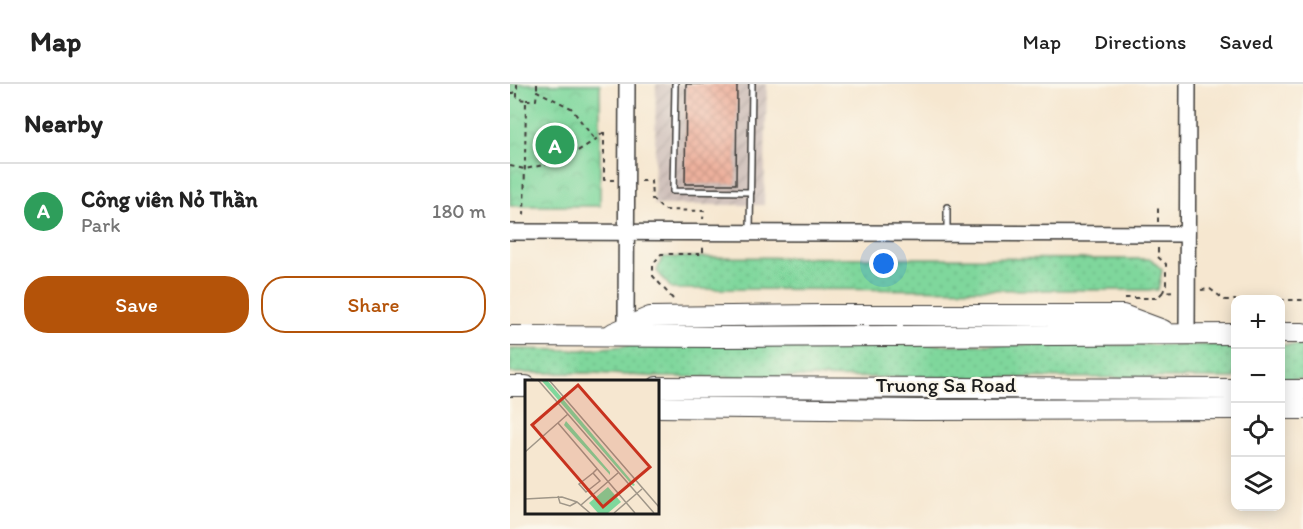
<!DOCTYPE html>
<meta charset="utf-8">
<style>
body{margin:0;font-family:Itim,sans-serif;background:#f6f6f6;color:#222}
.controls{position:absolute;right:18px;bottom:18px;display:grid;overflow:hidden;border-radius:12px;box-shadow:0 3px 15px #0003}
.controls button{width:54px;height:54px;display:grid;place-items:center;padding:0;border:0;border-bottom:2px solid #e0e0e0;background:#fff;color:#222;font:30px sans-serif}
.you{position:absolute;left:374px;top:180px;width:21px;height:21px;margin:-15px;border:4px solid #fff;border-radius:50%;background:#1a73e8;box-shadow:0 0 0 9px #1a73e833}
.badge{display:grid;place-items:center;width:39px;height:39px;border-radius:50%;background:#b45309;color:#fff;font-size:20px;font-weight:700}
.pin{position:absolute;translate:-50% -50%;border:3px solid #fff;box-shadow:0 2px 6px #0006}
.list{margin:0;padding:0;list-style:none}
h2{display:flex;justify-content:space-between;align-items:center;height:78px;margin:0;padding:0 24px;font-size:26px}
h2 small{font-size:20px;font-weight:400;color:#767676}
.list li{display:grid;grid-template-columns:39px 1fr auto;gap:18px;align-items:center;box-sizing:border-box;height:96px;padding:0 24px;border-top:2px solid #e0e0e0}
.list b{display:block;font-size:22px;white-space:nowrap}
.list p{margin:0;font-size:20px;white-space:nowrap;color:#767676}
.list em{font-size:20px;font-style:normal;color:#767676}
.actions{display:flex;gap:12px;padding:18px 24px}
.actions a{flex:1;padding:14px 0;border:2px solid #b45309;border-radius:24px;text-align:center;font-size:21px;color:#b45309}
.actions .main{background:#b45309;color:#fff}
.icon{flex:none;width:33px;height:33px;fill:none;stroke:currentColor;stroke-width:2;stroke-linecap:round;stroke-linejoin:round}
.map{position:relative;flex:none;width:793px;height:445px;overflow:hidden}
header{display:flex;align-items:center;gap:36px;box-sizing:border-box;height:84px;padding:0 30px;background:#fff;border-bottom:2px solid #e0e0e0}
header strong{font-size:28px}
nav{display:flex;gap:33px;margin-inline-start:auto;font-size:21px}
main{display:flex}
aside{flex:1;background:#fff}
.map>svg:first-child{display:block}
.industrial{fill:url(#industrial-furrows)}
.grass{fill:url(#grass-dots);stroke:#4e7a5c;stroke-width:1.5}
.park{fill:url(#park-crowns);stroke:#4e7a5c;stroke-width:1.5}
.building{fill:url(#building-cross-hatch)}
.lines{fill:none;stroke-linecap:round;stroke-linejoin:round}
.lane-casing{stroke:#3d3a37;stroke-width:8}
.secondary-casing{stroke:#3d3a37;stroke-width:18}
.highway-casing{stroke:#3d3a37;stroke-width:22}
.path{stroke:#3d3a37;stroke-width:2;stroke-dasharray:4.5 4.5;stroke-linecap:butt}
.lane{stroke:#fff;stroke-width:5}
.secondary{stroke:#fff;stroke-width:15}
.highway{stroke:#fff;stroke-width:20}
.labels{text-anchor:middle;stroke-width:4.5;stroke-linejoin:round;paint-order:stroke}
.street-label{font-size:21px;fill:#1c1c1c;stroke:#fbf7ec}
.inset-road{fill:none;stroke:#9f9688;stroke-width:1.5}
.view{fill:#c8321e;fill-opacity:0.15;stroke:#c8321e;stroke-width:3}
.inset-edge{fill:none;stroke:#1c1c1c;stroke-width:3}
</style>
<header>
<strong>Map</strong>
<nav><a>Map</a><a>Directions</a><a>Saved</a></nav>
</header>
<main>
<aside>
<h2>Nearby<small></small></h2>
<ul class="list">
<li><span class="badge" style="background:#2e9e5b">A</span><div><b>Công viên Nỏ Thần</b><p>Park</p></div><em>180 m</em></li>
</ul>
<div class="actions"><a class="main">Save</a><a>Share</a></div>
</aside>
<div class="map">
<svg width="793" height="445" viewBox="0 0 793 445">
<defs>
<pattern id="industrial-furrows" width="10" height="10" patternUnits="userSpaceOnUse" patternTransform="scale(1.5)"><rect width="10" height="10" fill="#cfc0ba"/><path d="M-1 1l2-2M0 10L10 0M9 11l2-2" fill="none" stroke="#b1a49f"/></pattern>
<pattern id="grass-dots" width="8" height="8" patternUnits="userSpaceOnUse" patternTransform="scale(1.5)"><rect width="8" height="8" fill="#7fd79c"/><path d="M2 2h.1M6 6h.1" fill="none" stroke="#6db886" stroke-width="1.8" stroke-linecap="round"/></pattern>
<pattern id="park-crowns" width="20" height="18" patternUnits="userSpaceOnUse" patternTransform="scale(1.5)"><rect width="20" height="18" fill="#7fd79c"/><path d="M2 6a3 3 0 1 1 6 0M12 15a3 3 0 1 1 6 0" fill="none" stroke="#6db886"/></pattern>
<pattern id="building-cross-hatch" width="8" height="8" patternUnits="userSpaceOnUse" patternTransform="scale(1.5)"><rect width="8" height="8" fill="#edb19d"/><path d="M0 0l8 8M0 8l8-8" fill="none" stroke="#cb9887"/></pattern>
</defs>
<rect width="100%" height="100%" fill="#fbf7ec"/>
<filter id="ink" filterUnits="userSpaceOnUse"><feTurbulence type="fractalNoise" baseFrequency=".0167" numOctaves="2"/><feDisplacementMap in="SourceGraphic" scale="12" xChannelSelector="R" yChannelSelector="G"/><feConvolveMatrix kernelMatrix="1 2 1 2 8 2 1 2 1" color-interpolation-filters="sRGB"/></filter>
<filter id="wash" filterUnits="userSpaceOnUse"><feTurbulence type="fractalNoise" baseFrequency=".008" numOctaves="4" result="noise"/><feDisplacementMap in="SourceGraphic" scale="24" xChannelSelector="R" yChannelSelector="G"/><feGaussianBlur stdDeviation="1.35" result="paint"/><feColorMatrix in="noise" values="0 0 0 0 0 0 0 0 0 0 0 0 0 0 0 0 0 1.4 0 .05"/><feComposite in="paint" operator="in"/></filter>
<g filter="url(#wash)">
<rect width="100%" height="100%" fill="#f6e7d0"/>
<path class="industrial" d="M146,0H257L254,121H144Z"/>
<g class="grass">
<path d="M152,173L641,175L652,186L648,206L162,205L147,187Z"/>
<path d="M136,260L726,261L725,294L152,293L82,289H0V265L70,266Z"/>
<path d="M770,261H793V295H771Z"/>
</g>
<rect class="park" x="0" y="0" width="90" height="122"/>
<g id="blocks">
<path class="building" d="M176,0H227L226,100H175Z"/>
</g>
</g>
<g filter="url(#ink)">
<use href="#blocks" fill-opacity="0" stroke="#3d3a37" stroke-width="1.5"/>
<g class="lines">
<g class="lane-casing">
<g id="lane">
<path d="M165,0L163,107L241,108"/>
<path d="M240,147L242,0"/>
<path d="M437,148V123"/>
</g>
</g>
<g class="secondary-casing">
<g id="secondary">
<path d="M0,148L677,150"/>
<path d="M116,243L117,0"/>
<path d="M677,250L678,0"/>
</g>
</g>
<g class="highway-casing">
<g id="highway">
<path d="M103,249L140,233L312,231H613L653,246"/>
<path d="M770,249H793"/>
<path d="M0,252L213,253L726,250"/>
<path d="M0,302H16"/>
<path d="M147,303L726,305"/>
<path d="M770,306H793"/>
<path d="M147,323L407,326L726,325"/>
<path d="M770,325H793"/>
</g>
</g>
<g class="path">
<path d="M7,0V15L16,16L14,134"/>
<path d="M27,0V7"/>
<path d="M0,10L7,7"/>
<path d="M16,16H26L27,7L61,24L85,56"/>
<path d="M94,48V96H104"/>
<path d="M0,82L15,85L52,77L85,56L94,48"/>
<path d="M131,97H141L142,115L154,126L194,127L193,135"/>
<path d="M648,138V123"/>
<path d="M648,164V173L656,180V200L653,208"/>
<path d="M691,206L700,205L715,216H726"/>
<path d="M615,214H647L653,208L664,207"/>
<path d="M163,215L143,192V180L151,170H193V162"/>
<path d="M770,216H793"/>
</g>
<use href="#lane" class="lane"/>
<use href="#secondary" class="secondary"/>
<use href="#highway" class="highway"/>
</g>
</g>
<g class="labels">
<g class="street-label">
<text x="436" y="308">Truong Sa Road</text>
</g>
</g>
<g transform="translate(15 296)">
<rect width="134" height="134" fill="#f6e7d0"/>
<path d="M16,0H22L110,105L108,106ZM41,41L85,92V95L39,45Z" fill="#7fd79c"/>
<path d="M83,107L96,122L83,133H73L64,123Z" fill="#7fd79c"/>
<path class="inset-road" d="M13,0L129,133M24,0L134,127M33,43L110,133M0,72L43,34M68,93L75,101L61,112L54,104L68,93L72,89M33,116L35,123L45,126L52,122M0,119L37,117L52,122L65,133M56,125L93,93M89,133L117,109"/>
<path class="view" d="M53,5L125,87L78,127L7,45Z"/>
<rect width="134" height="134" class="inset-edge"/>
</g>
</svg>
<div class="controls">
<button>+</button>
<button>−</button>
<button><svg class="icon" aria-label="locate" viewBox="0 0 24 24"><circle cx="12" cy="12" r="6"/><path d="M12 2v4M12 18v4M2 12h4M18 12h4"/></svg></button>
<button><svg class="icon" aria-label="layers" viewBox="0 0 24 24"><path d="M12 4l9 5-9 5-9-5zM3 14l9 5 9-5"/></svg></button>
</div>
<div class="you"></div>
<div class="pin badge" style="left:45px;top:61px;background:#2e9e5b">A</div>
</div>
</main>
